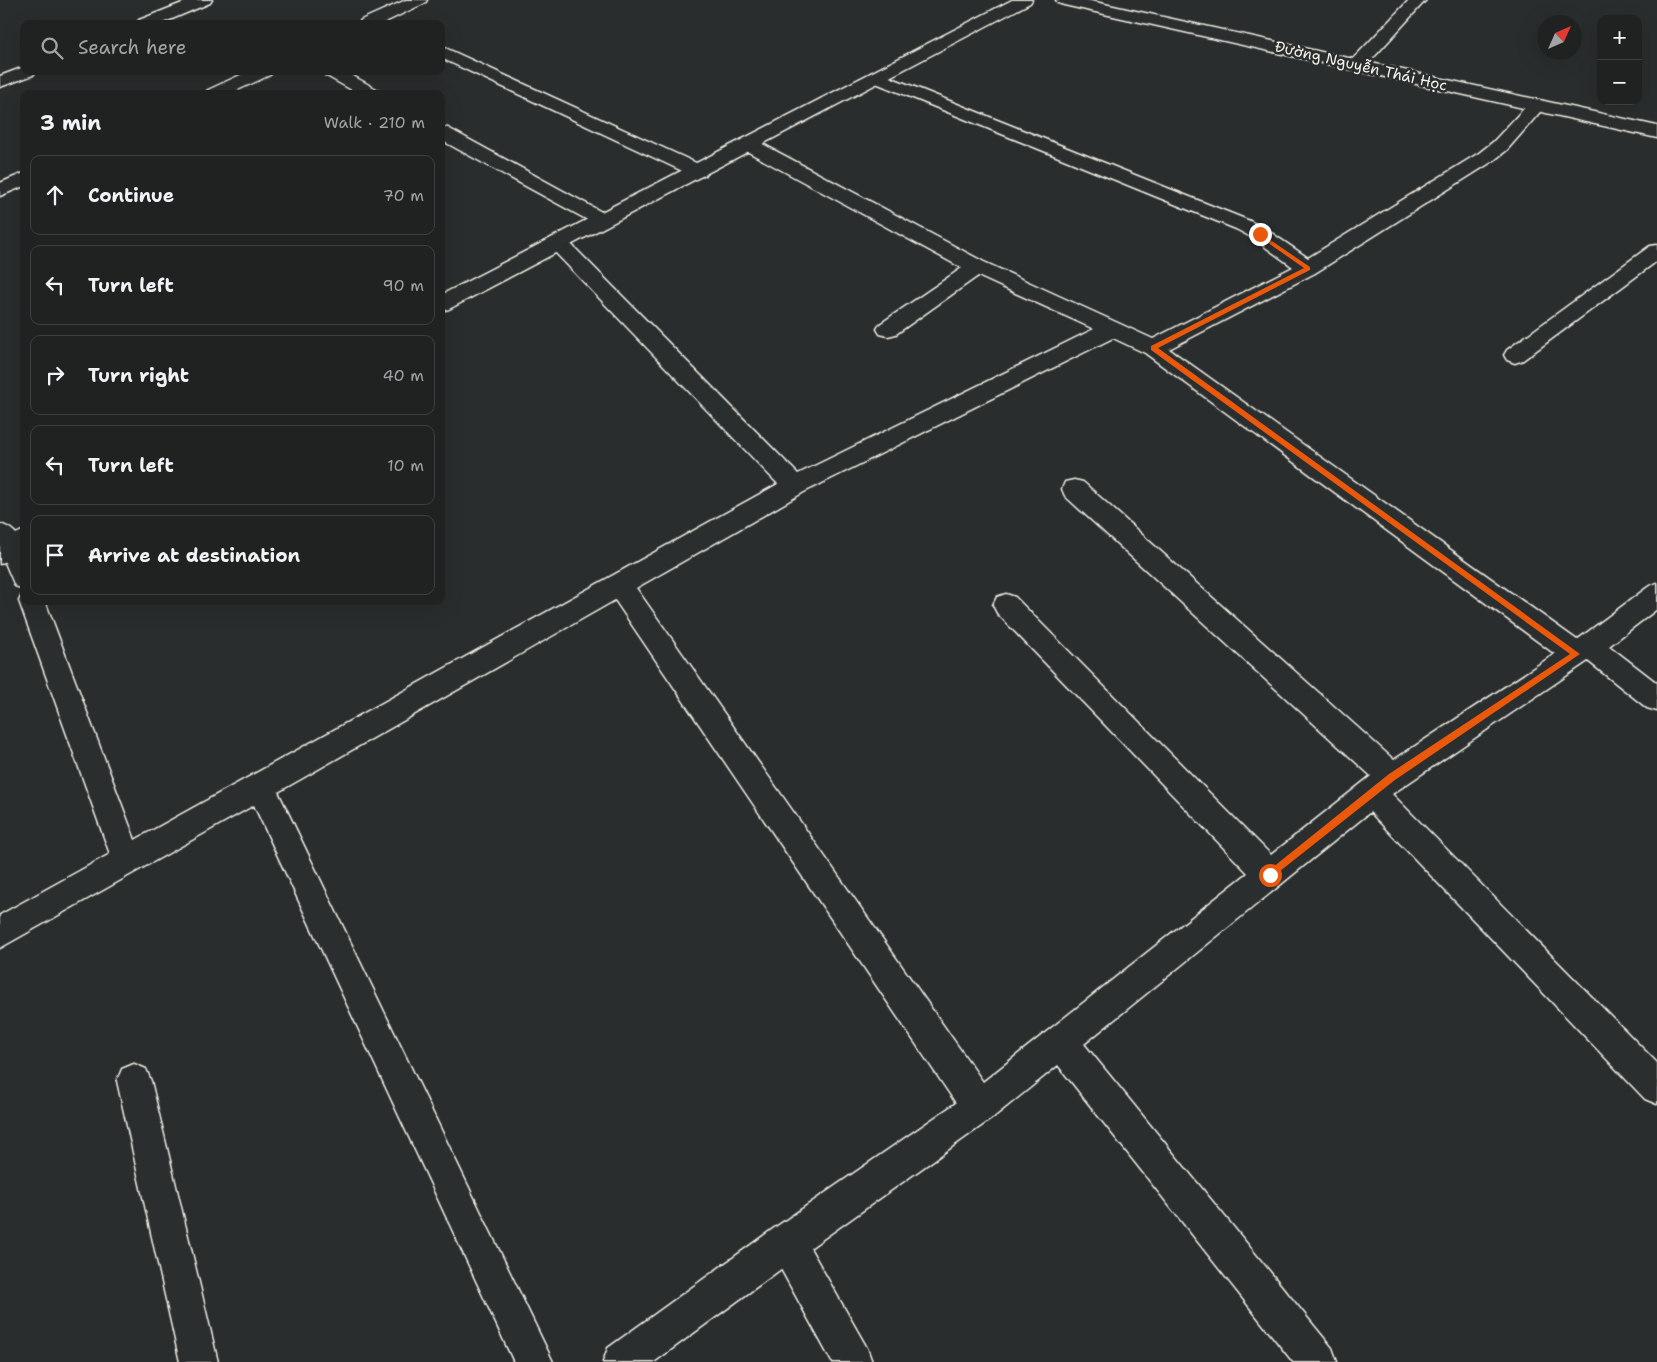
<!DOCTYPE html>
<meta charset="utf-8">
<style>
body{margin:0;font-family:"Shantell Sans",sans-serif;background:#2d2f2f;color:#f1f3f6}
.controls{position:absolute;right:15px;top:15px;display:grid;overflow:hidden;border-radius:10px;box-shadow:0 5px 20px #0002}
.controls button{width:45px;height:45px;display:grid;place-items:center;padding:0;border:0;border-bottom:1px solid #3d3f40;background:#202222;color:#f1f3f6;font:25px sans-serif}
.compass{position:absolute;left:1537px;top:15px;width:45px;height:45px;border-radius:50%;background:#202222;box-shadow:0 5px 20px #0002;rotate:45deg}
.stop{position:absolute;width:15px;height:15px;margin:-11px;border:4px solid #ea580c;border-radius:50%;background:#fff}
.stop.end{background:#ea580c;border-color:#fff;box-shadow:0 1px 5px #0008}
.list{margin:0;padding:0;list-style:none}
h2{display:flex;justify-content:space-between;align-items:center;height:65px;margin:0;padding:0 20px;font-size:21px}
h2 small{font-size:16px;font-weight:400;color:#a2a4a5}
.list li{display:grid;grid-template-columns:32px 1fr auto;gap:15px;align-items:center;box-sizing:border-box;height:80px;margin:0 10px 10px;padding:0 10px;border:1px solid #3d3f40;border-radius:10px}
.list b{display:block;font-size:19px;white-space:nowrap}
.list em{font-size:16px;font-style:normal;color:#a2a4a5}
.icon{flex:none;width:28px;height:28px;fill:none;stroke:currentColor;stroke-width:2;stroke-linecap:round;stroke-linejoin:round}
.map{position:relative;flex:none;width:1657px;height:1362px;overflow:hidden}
.search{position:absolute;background:#202222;box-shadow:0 5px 20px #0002;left:20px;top:20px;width:425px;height:55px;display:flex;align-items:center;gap:12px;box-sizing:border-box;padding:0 18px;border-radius:10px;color:#a2a4a5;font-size:19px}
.panel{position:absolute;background:#202222;box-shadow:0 5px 20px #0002;left:20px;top:90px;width:425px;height:515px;border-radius:10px}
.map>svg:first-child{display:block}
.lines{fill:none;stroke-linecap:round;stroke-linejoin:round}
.street-casing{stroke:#f4f1e8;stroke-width:3}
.secondary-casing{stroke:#f4f1e8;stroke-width:3}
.street{fill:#2a2d2e;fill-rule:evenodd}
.secondary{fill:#2a2d2e;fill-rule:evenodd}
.route{fill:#ea580c}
.labels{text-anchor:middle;stroke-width:5;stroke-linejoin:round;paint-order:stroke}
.far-street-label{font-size:15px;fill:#f4f1e8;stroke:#2a2d2e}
</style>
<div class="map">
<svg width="1657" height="1362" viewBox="0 0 1657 1362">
<rect width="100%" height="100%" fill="#2a2d2e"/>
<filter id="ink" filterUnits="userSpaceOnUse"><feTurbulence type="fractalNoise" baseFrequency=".02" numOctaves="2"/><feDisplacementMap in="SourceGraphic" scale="10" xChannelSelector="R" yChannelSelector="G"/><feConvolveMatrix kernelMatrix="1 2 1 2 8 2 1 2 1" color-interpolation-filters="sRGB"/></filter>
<g filter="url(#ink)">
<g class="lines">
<g class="street-casing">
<g id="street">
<path d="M190,0H212L210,3L160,24H137L139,20Z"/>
<path d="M406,0H427L425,3L381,24H359L361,20Z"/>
<path d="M1409,0H1426L1363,69L1357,70L1351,69L1348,65L1351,61Z"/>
<path d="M441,46L705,167L708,171L705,175L698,177L691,175L441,58Z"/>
<path d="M24,67V71H36L33,75L0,87V76Z"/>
<path d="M249,71H273L270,75L229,94H205L208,90Z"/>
<path d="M322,71H344L378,90L381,94H359L325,75Z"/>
<path d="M877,72L1250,221L1267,230L1308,258L1479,153L1493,142L1531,101L1537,100L1543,101L1546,105L1507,150L1493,161L1315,273L1169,349L1577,640L1648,587L1657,583V609L1609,646L1657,683V711L1647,708L1588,661L1392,794L1657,1063V1104L1645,1099L1370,812L1084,1044L1332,1348L1337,1362H1293L1058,1065L991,1119L810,1248L867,1348L872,1362H832L781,1269L654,1362H603L608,1348L773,1229L956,1103L615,600L278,792L553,1362H514L254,805L0,948V915L110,854L19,601L23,593L24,601H45L135,840L778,484L551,248L548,243L551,238L558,237L565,238L798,474L1094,329L978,276L896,334L888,336L880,334L877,329L880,324L962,268L741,148L739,144L741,140L748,138L755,140L984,262L1153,339L1293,267L1253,238L1236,229L871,81L868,77L871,73ZM1113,338L1145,353L1555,654L1394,760L1083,482L1074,480L1065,482L1062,489L1065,496L1371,776L1271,855L1015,597L1006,594L997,597L993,605L997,613L1248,873L983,1082L636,588L804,492Z"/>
<path d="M441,127L448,128L609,216L612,220L609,224L602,226L595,224L441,140Z"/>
<path d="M24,173V186L0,196V183Z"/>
<path d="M1657,245V261L1523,360L1515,363L1507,360L1504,355L1507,350L1650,246Z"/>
<path d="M0,524C31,534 24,563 24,589L15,586L0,551Z"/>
<path d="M134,1064L146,1069L151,1081L218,1362H180L117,1081L122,1069Z"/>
</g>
</g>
<g class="secondary-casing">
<g id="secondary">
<path d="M1012,0H1032L1030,3L449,309L441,311V295Z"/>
<path d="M1056,0H1086L1657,126V138L1064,5L1058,3Z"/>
<path d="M24,530V552L0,564V542Z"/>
</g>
</g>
<use href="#street" class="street"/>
<use href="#secondary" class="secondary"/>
</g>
</g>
<path class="route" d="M1260,233L1310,267V270L1158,348L1580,654L1395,780L1270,879L1267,878V872L1389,774L1570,654L1151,350V346L1304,268L1258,236Z"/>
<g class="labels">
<g class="far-street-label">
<text transform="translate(1361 66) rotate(13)" y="5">Đường Nguyễn Thái Học</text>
</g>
</g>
</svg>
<div class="controls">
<button>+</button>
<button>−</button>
</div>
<svg class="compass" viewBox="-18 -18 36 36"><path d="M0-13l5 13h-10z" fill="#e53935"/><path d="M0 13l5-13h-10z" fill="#a2a4a5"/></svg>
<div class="stop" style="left:1270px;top:875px"></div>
<div class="stop end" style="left:1260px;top:234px"></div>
<div class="search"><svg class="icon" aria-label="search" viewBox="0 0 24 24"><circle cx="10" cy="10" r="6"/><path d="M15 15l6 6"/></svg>Search here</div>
<section class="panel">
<h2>3 min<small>Walk · 210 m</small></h2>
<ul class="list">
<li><svg class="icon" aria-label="ahead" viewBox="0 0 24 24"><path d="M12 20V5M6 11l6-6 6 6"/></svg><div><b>Continue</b></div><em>70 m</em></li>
<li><svg class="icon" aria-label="left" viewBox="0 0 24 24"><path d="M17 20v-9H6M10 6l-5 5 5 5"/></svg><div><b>Turn left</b></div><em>90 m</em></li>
<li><svg class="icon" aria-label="right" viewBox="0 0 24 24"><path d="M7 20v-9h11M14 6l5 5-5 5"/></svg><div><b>Turn right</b></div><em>40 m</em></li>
<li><svg class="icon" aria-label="left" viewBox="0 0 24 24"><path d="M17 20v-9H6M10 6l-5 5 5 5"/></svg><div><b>Turn left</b></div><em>10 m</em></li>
<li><svg class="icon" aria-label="arrive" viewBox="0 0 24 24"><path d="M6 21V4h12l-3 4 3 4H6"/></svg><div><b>Arrive at destination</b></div></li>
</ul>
</section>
</div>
